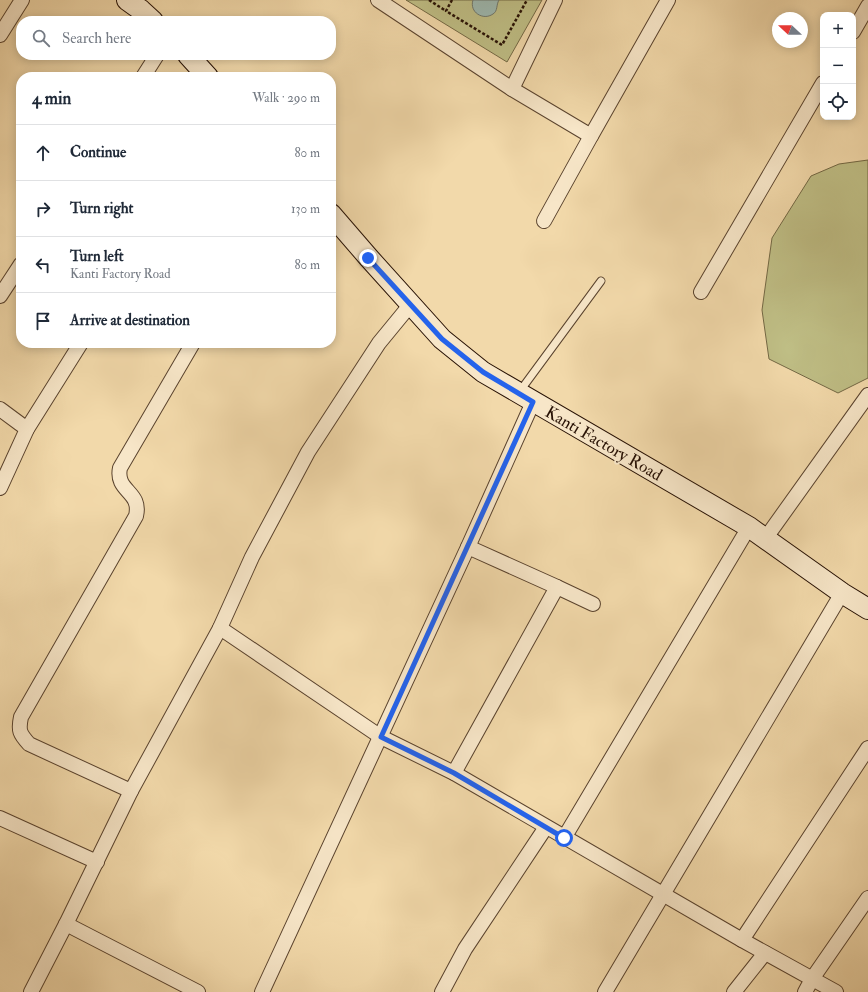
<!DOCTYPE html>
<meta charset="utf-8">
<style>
body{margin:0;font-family:"IM FELL Double Pica",serif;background:#f2f2f3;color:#1f2937}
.controls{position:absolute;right:12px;top:12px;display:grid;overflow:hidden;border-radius:8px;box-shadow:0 2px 10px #0003}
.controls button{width:36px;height:36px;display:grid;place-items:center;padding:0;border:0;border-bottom:1px solid #e0e1e3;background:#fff;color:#1f2937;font:20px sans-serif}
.compass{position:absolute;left:772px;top:12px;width:36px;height:36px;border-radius:50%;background:#fff;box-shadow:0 2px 10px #0003;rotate:292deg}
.stop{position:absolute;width:12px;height:12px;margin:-9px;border:3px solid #2563eb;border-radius:50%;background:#fff}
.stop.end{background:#2563eb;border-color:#fff;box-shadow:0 1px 4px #0008}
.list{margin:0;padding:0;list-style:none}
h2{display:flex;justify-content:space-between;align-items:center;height:52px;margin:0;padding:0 16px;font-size:17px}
h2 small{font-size:13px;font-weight:400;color:#747a83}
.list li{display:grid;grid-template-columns:26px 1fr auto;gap:12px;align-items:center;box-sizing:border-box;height:56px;padding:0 16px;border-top:1px solid #e0e1e3}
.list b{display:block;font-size:15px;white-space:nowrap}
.list p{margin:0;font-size:13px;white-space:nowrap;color:#747a83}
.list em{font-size:13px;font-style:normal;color:#747a83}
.icon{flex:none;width:22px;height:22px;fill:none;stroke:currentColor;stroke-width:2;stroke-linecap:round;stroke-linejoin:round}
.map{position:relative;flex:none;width:868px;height:992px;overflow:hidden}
.search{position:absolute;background:#fff;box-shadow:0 2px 10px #0003;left:16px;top:16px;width:320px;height:44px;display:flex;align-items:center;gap:10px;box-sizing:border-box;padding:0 14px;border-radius:16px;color:#747a83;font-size:15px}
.panel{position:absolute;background:#fff;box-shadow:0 2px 10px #0003;left:16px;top:72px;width:320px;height:276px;border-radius:16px}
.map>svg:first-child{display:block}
.green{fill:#bfbe85;stroke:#736844}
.water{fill:#9db9b1;stroke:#6e766c}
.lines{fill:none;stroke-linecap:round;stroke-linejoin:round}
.lane-casing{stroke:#5a432e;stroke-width:9}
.street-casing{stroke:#5a432e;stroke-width:16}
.secondary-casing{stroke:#271104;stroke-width:22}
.path{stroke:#271104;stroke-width:2.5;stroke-dasharray:3 2;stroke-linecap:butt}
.lane{stroke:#f7e6c8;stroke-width:7}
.street{stroke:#f7e6c8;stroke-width:14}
.secondary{stroke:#f7e6c8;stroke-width:20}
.route{stroke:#2563eb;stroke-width:5}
.labels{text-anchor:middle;stroke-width:4;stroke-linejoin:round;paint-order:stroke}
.street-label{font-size:17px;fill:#271104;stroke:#f7e6c8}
</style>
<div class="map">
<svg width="868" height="992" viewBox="0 0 868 992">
<rect width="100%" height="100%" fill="#f2d9aa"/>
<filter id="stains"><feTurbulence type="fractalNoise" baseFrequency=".005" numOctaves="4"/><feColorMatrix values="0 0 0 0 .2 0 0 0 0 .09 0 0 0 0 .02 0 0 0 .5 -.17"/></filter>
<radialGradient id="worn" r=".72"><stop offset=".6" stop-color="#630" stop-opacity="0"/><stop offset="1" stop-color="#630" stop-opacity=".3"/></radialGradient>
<g class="green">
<path d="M406,0H542L507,62Z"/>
<path d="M868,160V378L838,393L769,359L762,310L772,238L811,176L839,164Z"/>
</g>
<path class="water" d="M473,0H499C496,5 498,11 493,14C483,21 469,12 473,0Z"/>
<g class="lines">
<g class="lane-casing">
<path id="lane" d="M520,391L601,281"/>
</g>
<g class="street-casing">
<g id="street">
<path d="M378,0L512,89L591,136L668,0"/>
<path d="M853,32L868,6"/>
<path d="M0,35L22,0"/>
<path d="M143,77L157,55"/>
<path d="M512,89L555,0"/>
<path d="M544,221L591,136"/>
<path d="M701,292L823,83"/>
<path d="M0,296L21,264"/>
<path d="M0,409L27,429"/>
<path d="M0,488L27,429L81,343"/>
<path d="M765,539L868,395"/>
<path d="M557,587L593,604"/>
<path d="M220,628L381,737L454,773L742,940L836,992"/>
<path d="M454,773L557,587L468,547"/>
<path d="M131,791L29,744C20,734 18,731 21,717L136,516C142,491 115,492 120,468L193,343"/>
<path d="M0,818L97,862"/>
<path d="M564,838L749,527"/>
<path d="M66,924L131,791L220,628L252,557L308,452L379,343L411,304"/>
<path d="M742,940L868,748"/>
<path d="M31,992L66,924L198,992"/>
<path d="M262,992L468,547L533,402"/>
<path d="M442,992L465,949L546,827"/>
<path d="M605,992L842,593"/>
<path d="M734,992L765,953"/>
<path d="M805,992L812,979L868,898"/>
</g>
</g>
<g class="secondary-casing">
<g id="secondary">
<path d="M127,0L141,10L153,21"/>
<path d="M188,55L208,77"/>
<path d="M331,214L369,258L442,339L483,372L749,527L842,593L868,609"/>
</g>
</g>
<g class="path">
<path d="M429,0L446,11"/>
<path d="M452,0L446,11L502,45L527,0"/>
</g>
<use href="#lane" class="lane"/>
<use href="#street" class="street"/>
<use href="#secondary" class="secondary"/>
</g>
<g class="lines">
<path class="route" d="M368,258L442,339L483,372L533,402L381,737L454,773L564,838"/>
</g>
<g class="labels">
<g class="street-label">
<text transform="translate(604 443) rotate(30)" y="6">Kanti Factory Road</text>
</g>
</g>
<rect width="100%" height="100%" filter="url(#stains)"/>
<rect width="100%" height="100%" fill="url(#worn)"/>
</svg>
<div class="controls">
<button>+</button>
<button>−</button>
<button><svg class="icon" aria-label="locate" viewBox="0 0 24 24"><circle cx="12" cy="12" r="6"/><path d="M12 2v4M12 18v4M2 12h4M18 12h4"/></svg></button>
</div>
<svg class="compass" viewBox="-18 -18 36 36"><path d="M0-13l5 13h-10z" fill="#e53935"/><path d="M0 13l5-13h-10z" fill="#747a83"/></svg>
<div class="stop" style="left:564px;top:838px"></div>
<div class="stop end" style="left:368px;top:258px"></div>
<div class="search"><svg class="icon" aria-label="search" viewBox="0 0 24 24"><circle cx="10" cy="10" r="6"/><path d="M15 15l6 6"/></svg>Search here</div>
<section class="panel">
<h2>4 min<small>Walk · 290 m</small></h2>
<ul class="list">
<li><svg class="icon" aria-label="ahead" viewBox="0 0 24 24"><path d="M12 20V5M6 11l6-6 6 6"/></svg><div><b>Continue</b></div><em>80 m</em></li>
<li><svg class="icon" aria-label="right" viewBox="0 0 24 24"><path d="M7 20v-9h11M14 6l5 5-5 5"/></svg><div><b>Turn right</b></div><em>130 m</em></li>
<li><svg class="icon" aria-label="left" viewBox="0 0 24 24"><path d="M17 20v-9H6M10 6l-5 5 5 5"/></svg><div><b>Turn left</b><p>Kanti Factory Road</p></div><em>80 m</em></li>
<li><svg class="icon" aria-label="arrive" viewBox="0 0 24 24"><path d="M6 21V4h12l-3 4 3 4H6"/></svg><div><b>Arrive at destination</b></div></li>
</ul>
</section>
</div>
